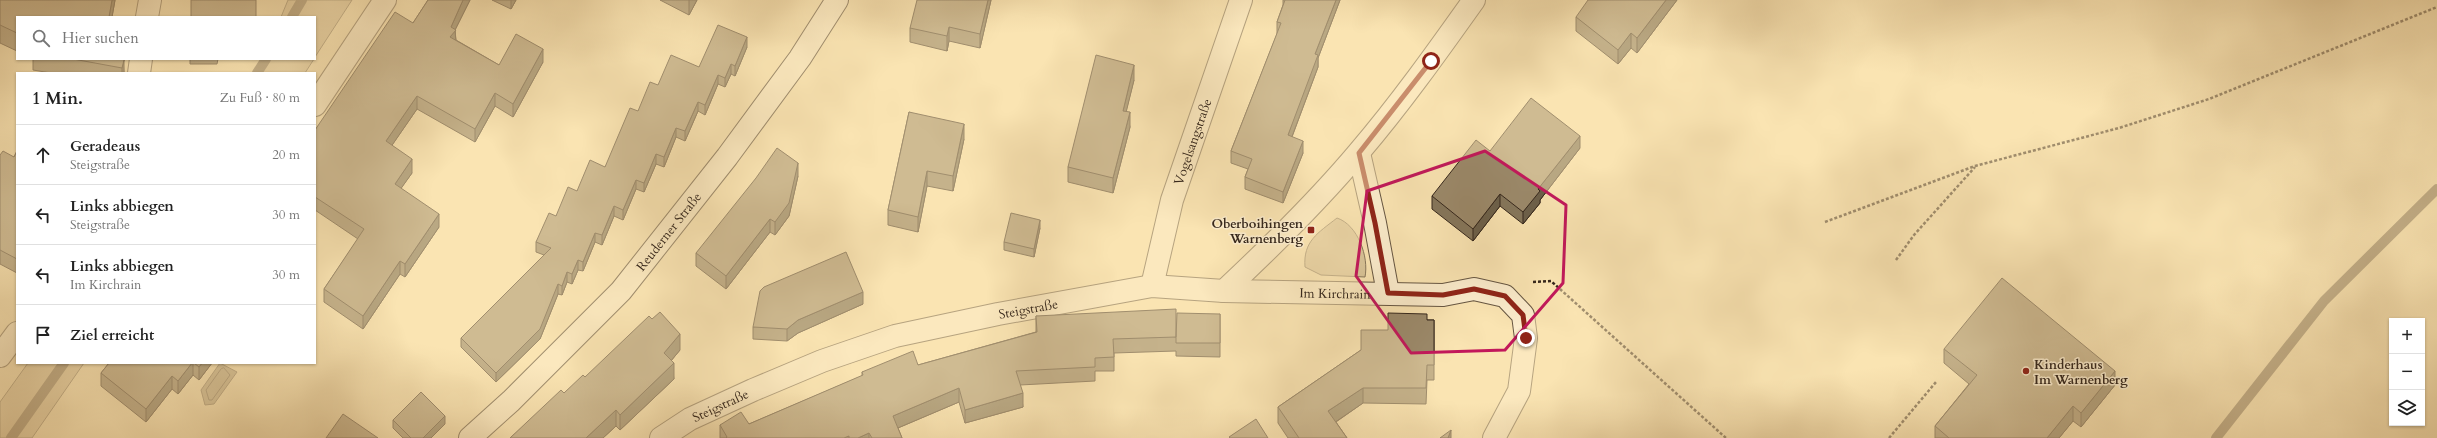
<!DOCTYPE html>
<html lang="de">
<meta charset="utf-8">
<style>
body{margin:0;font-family:Cardo,serif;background:#f6f6f6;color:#222}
.controls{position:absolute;right:12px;bottom:12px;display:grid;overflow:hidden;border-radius:0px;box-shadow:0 1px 3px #0004}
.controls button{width:36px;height:36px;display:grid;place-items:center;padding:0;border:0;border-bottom:1px solid #e0e0e0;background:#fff;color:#222;font:20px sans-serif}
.stop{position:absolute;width:12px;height:12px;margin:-9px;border:3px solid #8f2418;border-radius:50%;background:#fff}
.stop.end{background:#8f2418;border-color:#fff;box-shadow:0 1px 4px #0008}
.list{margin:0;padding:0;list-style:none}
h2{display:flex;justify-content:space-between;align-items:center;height:52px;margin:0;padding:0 16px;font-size:17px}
h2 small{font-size:13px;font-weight:400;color:#767676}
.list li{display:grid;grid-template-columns:26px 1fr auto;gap:12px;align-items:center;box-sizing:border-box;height:60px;padding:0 16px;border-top:1px solid #e0e0e0}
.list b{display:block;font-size:15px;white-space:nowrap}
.list p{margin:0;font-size:13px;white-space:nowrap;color:#767676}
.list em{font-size:13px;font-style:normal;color:#767676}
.icon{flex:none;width:22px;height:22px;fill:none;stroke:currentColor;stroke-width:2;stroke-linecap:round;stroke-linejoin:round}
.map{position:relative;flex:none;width:2437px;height:438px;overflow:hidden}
.search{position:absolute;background:#fff;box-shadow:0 1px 3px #0004;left:16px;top:16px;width:300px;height:44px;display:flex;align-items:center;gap:10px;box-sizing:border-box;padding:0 14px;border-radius:0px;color:#767676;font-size:15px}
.panel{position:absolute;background:#fff;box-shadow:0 1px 3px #0004;left:16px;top:72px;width:300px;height:292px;border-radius:0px}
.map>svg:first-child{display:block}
.green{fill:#d9c498;stroke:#87765a}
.water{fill:#b7a47f;stroke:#837257}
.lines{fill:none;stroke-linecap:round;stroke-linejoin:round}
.shore{stroke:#76664e;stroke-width:1}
.stream{stroke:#837257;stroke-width:10}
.street-casing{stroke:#665642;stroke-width:24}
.secondary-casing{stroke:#35271c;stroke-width:24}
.path{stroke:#35271c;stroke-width:2.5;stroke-dasharray:3 2;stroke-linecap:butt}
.street{stroke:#fcedcd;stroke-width:22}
.secondary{stroke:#fcedcd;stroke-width:22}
.wall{fill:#85765b;stroke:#35271c}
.shaded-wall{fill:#6c604a;stroke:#35271c}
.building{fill:#9b896a;stroke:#35271c}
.route{stroke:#8f2418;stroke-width:5}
.marked{fill:none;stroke:#c2185b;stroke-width:3;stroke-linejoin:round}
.poi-dot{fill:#8f2418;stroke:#fcedcd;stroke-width:1.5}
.labels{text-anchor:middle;stroke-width:3;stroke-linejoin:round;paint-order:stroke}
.street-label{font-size:13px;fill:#35271c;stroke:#fcedcd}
.poi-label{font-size:13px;font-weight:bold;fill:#35271c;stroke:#fcedcd;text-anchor:end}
</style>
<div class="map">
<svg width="2437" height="438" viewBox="0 0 2437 438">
<rect width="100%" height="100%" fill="#fae4b2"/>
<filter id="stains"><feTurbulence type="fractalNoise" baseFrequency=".005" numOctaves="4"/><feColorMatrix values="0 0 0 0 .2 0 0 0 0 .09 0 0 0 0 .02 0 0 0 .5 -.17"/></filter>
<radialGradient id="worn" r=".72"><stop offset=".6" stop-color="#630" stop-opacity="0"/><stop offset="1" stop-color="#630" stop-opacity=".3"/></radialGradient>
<g class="green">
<path d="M288,0H352L315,57V17H281Z"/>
<path d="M265,59H314L305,73H256Z"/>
<path d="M1337,218C1358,225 1369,257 1365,277L1321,275L1305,267C1303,241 1318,233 1337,218Z"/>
<path d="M28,363H84L32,438H0V402Z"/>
</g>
<path class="water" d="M220,363L237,372L214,404L205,405L201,390Z"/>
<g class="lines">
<path class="shore" d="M224,368L230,375L212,400H209L206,390L221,369Z"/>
<g class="stream">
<path d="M292,17L302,0"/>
<path d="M257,73L266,59"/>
<path d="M11,438L64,363"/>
<path d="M2216,438L2324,301L2437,189"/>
</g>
<g class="street-casing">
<g id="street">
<path d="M147,17L150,0"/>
<path d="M139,73L141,59"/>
<path d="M315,105L385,0"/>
<path d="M1359,153L1375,223L1388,293"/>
<path id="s1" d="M1152,286L1172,200L1241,0"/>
<path id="s2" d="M1224,291L1443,295L1474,289L1505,296L1523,315L1526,338L1519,391L1494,438"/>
<path d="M0,356L17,333"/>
<path id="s3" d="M661,438L690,419L753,390L822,361L895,336L998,314L1152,286L1224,291C1271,247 1317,202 1359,152C1400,104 1437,52 1474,0"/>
</g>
</g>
<g class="secondary-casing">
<g id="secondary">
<path id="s4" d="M470,438L511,401L621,291L727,157L800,58L837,0"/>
</g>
</g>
<g class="path">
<path d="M1825,222L1975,166L2119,128L2209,99L2437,7"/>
<path d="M1896,260L1914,235L1975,167"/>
<path d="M1533,282L1551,281L1726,438"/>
<path d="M1889,438L1936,382"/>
</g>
<use href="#street" class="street"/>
<use href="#secondary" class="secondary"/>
</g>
<g class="wall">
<path d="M0,0H115L112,17H17V51L0,43Z"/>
<path d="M428,0H470L455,30L456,40L499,65L543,62L513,117L495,106L475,142L417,109L392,145L412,173L401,188L439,227L405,277L400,274L363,329L324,302V289L358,239L315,210V130L413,23Z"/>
<path d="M492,0H516L511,9Z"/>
<path d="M660,0H697L689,15Z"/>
<path d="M991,0L980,48L949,41L947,51L910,42V28Z"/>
<path d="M1283,0H1340L1318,58V67L1292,137L1303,153L1283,203L1245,189V177L1248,169L1231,163V151L1277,34V22L1283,5Z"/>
<path d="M1677,0L1637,53L1631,48L1618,64L1576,31V17Z"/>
<path d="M747,47L735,76L731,74L725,87L718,84L705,115L698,111L685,141L676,137L664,167L656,164L644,192L636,189L623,220L614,216L602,245L595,242L583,271L578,270L572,284L567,282L562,295L558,294L540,339L496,382L461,347V338L544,255L536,252V242L556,216L577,191L605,167L638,111L699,67Z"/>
<path d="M32,59H123L124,73H51L33,70V60Z"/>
<path d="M190,59H218L217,64H190Z"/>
<path d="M1134,80L1126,111L1130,127L1113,193L1068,182V167Z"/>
<path d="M909,112L964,139L953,191L927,186L918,232L888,225V210Z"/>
<path d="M1580,148L1540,200V203L1523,224L1500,206L1473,241L1432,209V196L1490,151Z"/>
<path d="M17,151V273L0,264V155L14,157Z"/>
<path d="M798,176L789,216L775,235L770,232L726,289L696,266V253Z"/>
<path d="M1040,228L1034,257L1004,250V242Z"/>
<path d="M863,304L798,333L787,341L753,339V327Z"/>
<path d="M1220,314V357L1176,356V351L1114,353V371H1095V381L1020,385L1023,407L965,423L959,402L898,428L902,438H720V425L749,424L862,376V372L918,365L1036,332V316L1176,337Z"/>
<path d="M1427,320H1434V380H1427L1426,404L1363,403L1336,422L1347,438H1288L1278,423V407L1361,350L1388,330Z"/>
<path d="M1944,349L2115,385L2081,427L2073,421L2059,438H1935V426L1969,384L1944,363Z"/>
<path d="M680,350L671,361L674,379L620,430L616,426L603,438H510L564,393L585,377Z"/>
<path d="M109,363H212L199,380L193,375L178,394L172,389L146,422L101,386V373Z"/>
<path d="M393,420L445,424L431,438H403L393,428Z"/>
</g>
<g class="shaded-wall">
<path d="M112,0H115L112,17H109Z"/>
<path d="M463,0H470L455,30L456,43L450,50L451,27Z"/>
<path d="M511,0H516L511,9Z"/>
<path d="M689,0H697L689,15Z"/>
<path d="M988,0H991L980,48V34Z"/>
<path d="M1336,0H1340L1318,58V67L1288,147V135L1315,54Z"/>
<path d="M1666,0H1677L1637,53V38Z"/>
<path d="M949,27V41L947,51V36Z"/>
<path d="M1631,33V48L1618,64V50Z"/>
<path d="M747,37V47L735,76V66Z"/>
<path d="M543,49V62L513,117V104Z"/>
<path d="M124,60V73H122V68Z"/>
<path d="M731,64V74L725,87V78Z"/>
<path d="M1134,65V80L1123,125V111Z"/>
<path d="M718,75V84L705,115V105Z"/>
<path d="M495,93V106L475,142V129Z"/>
<path d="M417,96V109L386,154V141Z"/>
<path d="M698,102V111L685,141V131Z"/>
<path d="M1130,112V127L1113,193V178Z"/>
<path d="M964,124V139L953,191V176Z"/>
<path d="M676,128V137L664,167V157Z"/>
<path d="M1580,136V148L1540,200V203L1523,224V212L1538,189Z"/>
<path d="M1303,141V153L1283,203V192Z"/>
<path d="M656,154V164L644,192V183Z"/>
<path d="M412,159V173L395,197V184Z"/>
<path d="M798,163V176L789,216L775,235V222Z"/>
<path d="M927,171V186L918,232V217Z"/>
<path d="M636,180V189L623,220V210Z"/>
<path d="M1500,194V206L1473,241V229Z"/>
<path d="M614,206V216L602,245V235Z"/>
<path d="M439,214V227L405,277V264Z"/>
<path d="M770,219V232L726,289V276Z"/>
<path d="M1040,220V228L1034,257V249Z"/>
<path d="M595,233V242L583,271V262Z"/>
<path d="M578,260V270L572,284V274Z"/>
<path d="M400,261V274L363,329V316Z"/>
<path d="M567,272V282L562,295V286Z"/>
<path d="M558,284V294L540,339L496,382V373Z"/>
<path d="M863,292V304L798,333L787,341V329L798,320Z"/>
<path d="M680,334V350L664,369V353Z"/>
<path d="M192,363H193V375L178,394V381Z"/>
<path d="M202,363H212L199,380V367Z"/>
<path d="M674,363V379L620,430V415Z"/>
<path d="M2115,371V385L2081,427V413Z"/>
<path d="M172,376V389L146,422V409Z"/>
<path d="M959,388V402L893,430V416Z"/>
<path d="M1363,388V403L1328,427V411Z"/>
<path d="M1023,393V407L965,423V410Z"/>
<path d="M2073,406V421L2059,438H2047Z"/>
<path d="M616,410V426L603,438H586Z"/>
<path d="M445,416V424L431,438H423Z"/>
<path d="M1451,430V438H1448Z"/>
<path d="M869,433V438H858Z"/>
</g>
<g class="building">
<path d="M0,0H112L109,17H17V33L0,25Z"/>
<rect x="191" y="0" width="65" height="17"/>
<path d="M428,0H463L451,27L456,30L450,37L499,65L516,34L543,49L513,104L495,93L475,129L417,96L386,141L412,159L395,184L439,214L405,264L400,261L363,316L324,289L364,229L315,197V130L395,12L413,23Z"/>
<path d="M917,0H988L980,34L949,27L947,36L910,28Z"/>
<path d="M1285,0H1336L1315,54L1318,55L1288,135L1303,141L1283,192L1245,177L1252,159L1231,151L1281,23L1277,22Z"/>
<path d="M1588,0H1666L1637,38L1631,33L1618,50L1576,17Z"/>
<path d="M718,25L747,37L735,66L731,64L725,78L718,75L705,105L698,102L685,131L676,128L664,157L656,154L644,183L636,180L623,210L614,206L602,235L595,233L583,262L578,260L572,274L567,272L562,286L558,284L540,329L496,373L461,338L551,248L536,242L549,213L556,216L568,187L577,191L590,160L605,167L630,108L638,111L650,82L658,85L671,55L699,67Z"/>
<path d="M1096,55L1134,65L1123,111L1130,112L1113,178L1068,167Z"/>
<path d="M73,59H123L124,60L122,68Z"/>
<path d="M1531,98L1580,136L1538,189L1540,191L1523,212L1500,194L1473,229L1432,196L1476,140L1490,151Z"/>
<path d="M909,112L964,124L953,176L927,171L918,217L888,210Z"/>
<path d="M777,148L798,163L789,203L775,222L770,219L726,276L696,253L756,178Z"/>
<path d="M3,151L14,157L17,151V259L0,250V155Z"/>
<path d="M1011,213L1040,220L1034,249L1004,242Z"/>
<path d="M846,252L863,292L798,320L787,329L753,327L760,291L764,287Z"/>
<path d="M2002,278L2115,371L2081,413L2073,406L2047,438H1949L1935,426L1977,375L1944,349Z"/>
<path d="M1176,309V337L1177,313L1220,314V343H1176V337L1113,339L1114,357L1095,358V367L1016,371L1023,393L965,410L959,388L893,416L902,438H872L869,433L858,438H849V436L844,438H726L727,437L720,425L741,412L749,424L863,375L862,372L913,351L918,365L1037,332L1036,316Z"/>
<path d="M660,312L680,334L664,353L674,363L620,415L616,410L586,438H510L561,390L564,393L583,375L585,377L649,316L652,319Z"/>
<path d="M1388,313L1427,314V320H1434V365H1427L1426,388H1363L1328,411L1347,438H1299L1278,407L1361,350V330H1388Z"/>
<path d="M109,363H192L178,381L172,376L146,409L101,373Z"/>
<path d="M194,363H202L199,367Z"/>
<path d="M421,392L445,416L423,438H411L393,420Z"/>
<path d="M343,414L378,438H326Z"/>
<path d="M1256,419L1268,438H1230L1229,437Z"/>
<path d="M1451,430L1448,438H1440Z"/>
</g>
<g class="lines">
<path class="route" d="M1431,61L1359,153L1375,223L1388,293L1443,295L1474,289L1505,296L1523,315L1526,338"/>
</g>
<path d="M0 0H2437V438H0ZM1485,151L1566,205L1563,283L1505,350L1411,353L1356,276L1367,191Z" fill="#fae4b2" fill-opacity=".55" fill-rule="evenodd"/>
<path class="marked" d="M1485,151L1566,205L1563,283L1505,350L1411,353L1356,276L1367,191Z"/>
<g class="poi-dot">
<rect x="1307" y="226" width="8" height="8" rx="2"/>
<circle cx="2026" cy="371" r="4"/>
</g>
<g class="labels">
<g class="street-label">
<text dy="5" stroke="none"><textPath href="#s1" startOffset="150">Vogelsangstraße</textPath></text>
<text dy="5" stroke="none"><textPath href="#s4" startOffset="287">Reuderner Straße</textPath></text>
<text dy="5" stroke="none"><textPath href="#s2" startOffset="111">Im Kirchrain</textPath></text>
<text dy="5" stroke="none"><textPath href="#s3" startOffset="392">Steigstraße</textPath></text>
<text dy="5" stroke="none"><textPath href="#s3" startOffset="68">Steigstraße</textPath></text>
</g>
<g class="poi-label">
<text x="1303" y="228">Oberboihingen<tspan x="1303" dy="15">Warnenberg</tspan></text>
<text x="2034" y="369" text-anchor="start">Kinderhaus<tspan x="2034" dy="15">Im Warnenberg</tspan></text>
</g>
</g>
<rect width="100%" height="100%" filter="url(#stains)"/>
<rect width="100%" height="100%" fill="url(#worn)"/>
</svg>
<div class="controls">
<button>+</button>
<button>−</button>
<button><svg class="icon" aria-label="layers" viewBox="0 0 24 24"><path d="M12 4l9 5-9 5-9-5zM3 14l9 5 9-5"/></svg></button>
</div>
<div class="stop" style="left:1431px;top:61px"></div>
<div class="stop end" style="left:1526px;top:338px"></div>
<div class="search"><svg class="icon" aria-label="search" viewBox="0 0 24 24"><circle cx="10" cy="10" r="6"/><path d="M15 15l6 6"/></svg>Hier suchen</div>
<section class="panel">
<h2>1 Min.<small>Zu Fuß · 80 m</small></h2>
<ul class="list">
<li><svg class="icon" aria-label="ahead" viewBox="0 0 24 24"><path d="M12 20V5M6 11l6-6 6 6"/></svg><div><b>Geradeaus</b><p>Steigstraße</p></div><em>20 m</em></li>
<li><svg class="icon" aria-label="left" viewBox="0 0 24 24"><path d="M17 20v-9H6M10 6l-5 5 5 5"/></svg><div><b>Links abbiegen</b><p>Steigstraße</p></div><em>30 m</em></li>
<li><svg class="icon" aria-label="left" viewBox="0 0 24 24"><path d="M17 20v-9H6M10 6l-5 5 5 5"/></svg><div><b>Links abbiegen</b><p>Im Kirchrain</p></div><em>30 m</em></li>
<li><svg class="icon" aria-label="arrive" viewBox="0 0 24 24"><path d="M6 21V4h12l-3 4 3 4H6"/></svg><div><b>Ziel erreicht</b></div></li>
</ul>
</section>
</div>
